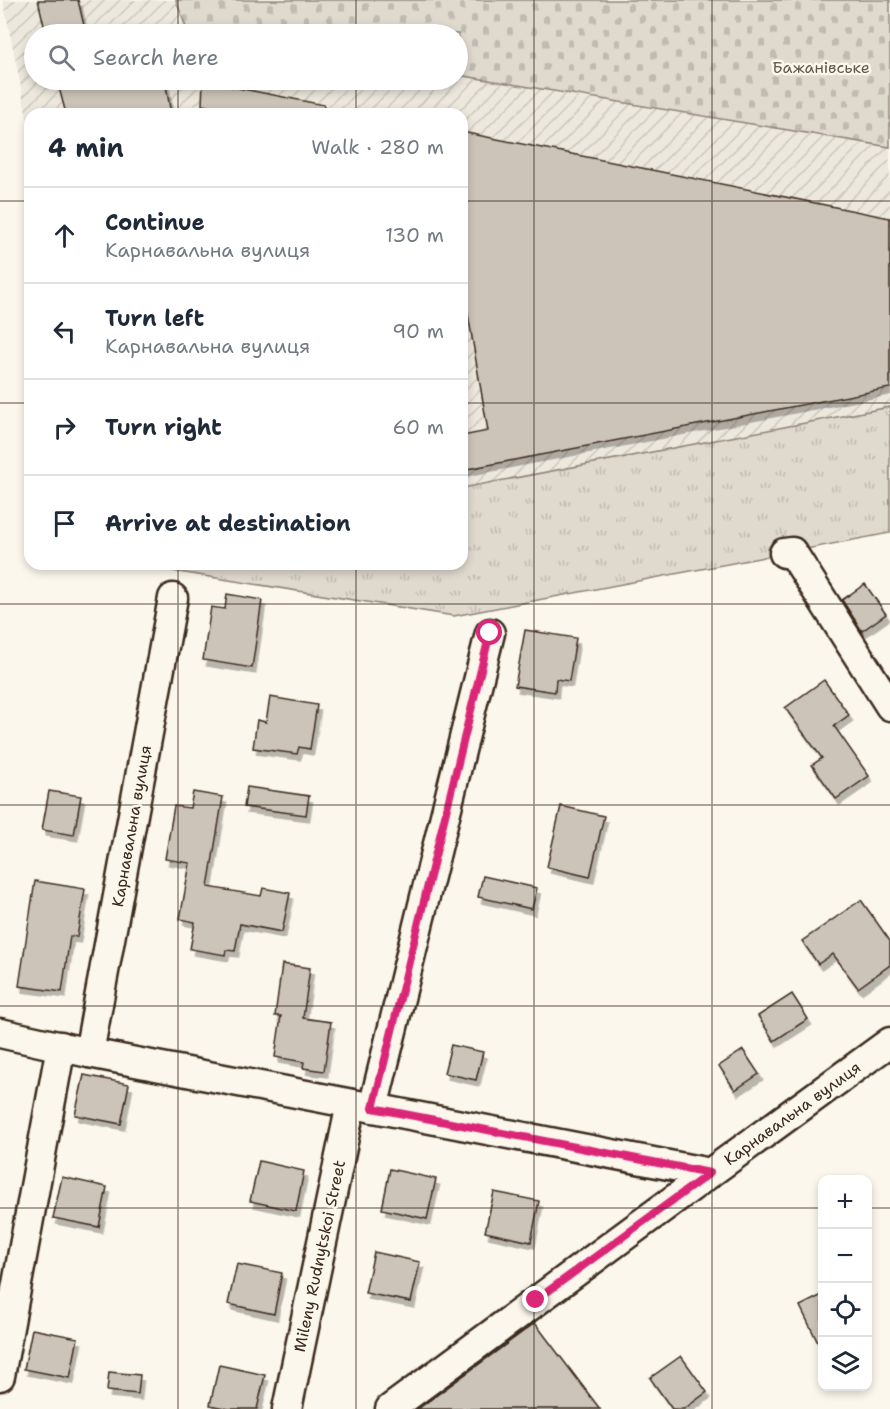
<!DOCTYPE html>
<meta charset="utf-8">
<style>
body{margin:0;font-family:"Shantell Sans",sans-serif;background:#f6f6f7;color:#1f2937}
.controls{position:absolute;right:18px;bottom:18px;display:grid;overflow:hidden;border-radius:12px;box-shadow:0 3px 9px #0003}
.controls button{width:54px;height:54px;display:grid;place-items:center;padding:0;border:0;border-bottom:2px solid #e0e1e3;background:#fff;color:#1f2937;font:30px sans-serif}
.stop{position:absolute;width:18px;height:18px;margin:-14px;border:4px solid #db2777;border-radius:50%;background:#fff}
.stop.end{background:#db2777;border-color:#fff;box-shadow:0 2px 6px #0008}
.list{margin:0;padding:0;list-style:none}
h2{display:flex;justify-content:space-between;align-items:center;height:78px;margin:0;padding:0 24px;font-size:26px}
h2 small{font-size:20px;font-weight:400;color:#747a83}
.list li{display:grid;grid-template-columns:39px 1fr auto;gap:18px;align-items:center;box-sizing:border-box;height:96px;padding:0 24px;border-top:2px solid #e0e1e3}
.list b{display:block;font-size:22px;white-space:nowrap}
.list p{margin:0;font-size:20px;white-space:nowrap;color:#747a83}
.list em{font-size:20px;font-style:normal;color:#747a83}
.icon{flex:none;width:33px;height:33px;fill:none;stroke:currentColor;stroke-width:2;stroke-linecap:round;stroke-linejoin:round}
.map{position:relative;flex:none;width:890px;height:1409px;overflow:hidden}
.search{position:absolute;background:#fff;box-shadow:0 3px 9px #0003;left:24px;top:24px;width:444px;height:66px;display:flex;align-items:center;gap:15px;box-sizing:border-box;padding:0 21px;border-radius:33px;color:#747a83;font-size:22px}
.panel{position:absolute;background:#fff;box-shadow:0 3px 9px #0003;left:24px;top:108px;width:444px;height:462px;border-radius:18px}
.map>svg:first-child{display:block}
.industrial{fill:url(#industrial-furrows)}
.grass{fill:url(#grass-tufts);stroke:#8d8276;stroke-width:1.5}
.cemetery{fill:url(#cemetery-stones);stroke:#8d8276;stroke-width:1.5}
.building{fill:#ccc4b9;stroke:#3b2a1e;stroke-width:1.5;filter:url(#shadow)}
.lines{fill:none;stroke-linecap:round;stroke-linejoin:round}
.minor-casing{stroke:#3b2a1e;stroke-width:33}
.minor{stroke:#fbf7ec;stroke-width:28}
.route{stroke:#db2777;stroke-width:8}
.grid{fill:none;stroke:#3b2a1e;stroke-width:1.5;stroke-opacity:0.55}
.labels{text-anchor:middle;stroke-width:5;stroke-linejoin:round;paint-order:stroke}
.park-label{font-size:16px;fill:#64564a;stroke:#fbf7ec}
.street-label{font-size:16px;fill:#3b2a1e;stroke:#fbf7ec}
</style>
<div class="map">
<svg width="890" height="1409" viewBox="0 0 890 1409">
<defs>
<pattern id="industrial-furrows" width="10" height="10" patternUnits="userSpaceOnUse" patternTransform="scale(1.5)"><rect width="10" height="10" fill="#ede8dd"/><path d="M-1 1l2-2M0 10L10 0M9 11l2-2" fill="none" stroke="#ccc7bd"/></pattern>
<pattern id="grass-tufts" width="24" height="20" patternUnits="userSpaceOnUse" patternTransform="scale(1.5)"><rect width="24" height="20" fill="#dfd9ce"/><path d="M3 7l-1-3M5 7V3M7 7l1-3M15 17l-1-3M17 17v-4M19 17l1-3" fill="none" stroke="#c0bab0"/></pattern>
<pattern id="cemetery-stones" width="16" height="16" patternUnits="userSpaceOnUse" patternTransform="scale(1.5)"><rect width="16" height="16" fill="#dfd9ce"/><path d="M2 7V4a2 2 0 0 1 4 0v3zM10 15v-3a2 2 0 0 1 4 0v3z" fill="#c0bab0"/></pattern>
<filter id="shadow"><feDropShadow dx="3.5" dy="6" stdDeviation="0" flood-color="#0004"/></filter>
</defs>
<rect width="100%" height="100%" fill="#fbf7ec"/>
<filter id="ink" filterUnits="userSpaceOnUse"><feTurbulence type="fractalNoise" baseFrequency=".0167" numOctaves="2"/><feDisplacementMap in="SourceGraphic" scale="12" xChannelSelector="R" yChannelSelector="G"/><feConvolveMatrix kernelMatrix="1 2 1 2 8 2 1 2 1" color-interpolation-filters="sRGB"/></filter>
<g filter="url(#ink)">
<path class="industrial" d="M3,0H176L187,30L215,34H34V80H458V75L890,147V407L462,488V114H30V132Z"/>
<path class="grass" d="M890,407V533L454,616L129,564H462V488Z"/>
<path class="cemetery" d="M176,0H890V147L458,75V34H215L187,30Z"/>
<g class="building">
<path d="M38,0H78L86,34H46Z"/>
<path d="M57,80H98L99,84L120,80H165L171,114H66Z"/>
<path d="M203,81L324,105L323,114H247L202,105Z"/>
<path d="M462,132L890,218V388L462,470V436L488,431L462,279Z"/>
<path d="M865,584L886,614L862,631L842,600Z"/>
<path d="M227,594L262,600L252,668L203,660L211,607L225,609Z"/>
<path d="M525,630L576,638L569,681L556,679L555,692L515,686Z"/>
<path d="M824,680L849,715L834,726L869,776L836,799L812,765L822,758L785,708Z"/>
<path d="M270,697L317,705L310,749L299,747L297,754L253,748L257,720L266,722Z"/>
<path d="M247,787L309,796L306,815L244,807Z"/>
<path d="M49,791L81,796L74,835L42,830Z"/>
<path d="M193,792L223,797L208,887L261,896L263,888L290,893L282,932L240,924L235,951L226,950L225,955L190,949L195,922L180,919L190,863L165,859L174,806L190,808Z"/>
<path d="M561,806L604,816L590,877L547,867Z"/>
<path d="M483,876L537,888L532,909L478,897Z"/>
<path d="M35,881L85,889L77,937L70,936L62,992L19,986Z"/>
<path d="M861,900L890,941V965L858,988L833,954L818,964L802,941Z"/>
<path d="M282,964L310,968L303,1018L331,1022L324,1071L303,1068L304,1062L275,1057L281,1016H275Z"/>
<path d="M792,994L808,1019L774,1041L758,1016Z"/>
<path d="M451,1045L483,1052L476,1080L444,1073Z"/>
<path d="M743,1050L759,1074L735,1090L719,1066Z"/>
<path d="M84,1075L129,1084L121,1124L75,1115Z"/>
<path d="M259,1161L304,1171L296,1211L250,1201Z"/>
<path d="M390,1169L436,1179L427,1219L382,1209Z"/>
<path d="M62,1177L107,1187L99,1227L53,1218Z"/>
<path d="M494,1192L539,1201L531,1242L485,1232Z"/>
<path d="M374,1252L420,1262L411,1302L365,1293Z"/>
<path d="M237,1264L282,1273L274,1314L228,1304Z"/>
<path d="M822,1295V1351L800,1306Z"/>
<path d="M535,1323L600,1409H418Z"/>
<path d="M32,1329L78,1338L70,1378L24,1369Z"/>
<path d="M681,1356L707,1392L684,1409H672L650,1378Z"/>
<path d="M219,1365L265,1375L257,1409H229L210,1405Z"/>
<path d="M109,1372L140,1375L138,1394L107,1391Z"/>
</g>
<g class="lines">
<g class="minor-casing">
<g id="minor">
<path d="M784,553L792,552L796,558L890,706"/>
<path d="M0,1033L89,1053L710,1173L890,1042"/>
<path d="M89,1053L173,598"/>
<path d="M373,1108L490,633"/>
<path d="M0,1376L61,1046"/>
<path d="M287,1409L351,1104"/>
<path d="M390,1409L710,1173"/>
</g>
</g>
<use href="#minor" class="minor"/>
</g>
</g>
<g class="lines" filter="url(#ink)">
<path class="route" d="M490,633L373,1108L710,1173L536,1300"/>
</g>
<path class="grid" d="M178,0V34M356,0V34M534,0V1409M712,0V1409M178,80V114M356,80V114M0,201H30M462,201H890M0,403H30M462,403H890M178,564V1409M356,564V1409M0,604H890M0,805H890M0,1006H890M0,1208H822M868,1208H890"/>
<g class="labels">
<g class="park-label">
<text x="821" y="73">Бажанівське</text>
</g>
<g class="street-label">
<text transform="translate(131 826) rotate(-80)" y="6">Карнавальна вулиця</text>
<text transform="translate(792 1113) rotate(-36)" y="6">Карнавальна вулиця</text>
<text transform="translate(319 1256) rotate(-78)" y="6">Mileny Rudnytskoi Street</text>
</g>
</g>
</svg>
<div class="controls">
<button>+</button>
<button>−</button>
<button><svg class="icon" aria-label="locate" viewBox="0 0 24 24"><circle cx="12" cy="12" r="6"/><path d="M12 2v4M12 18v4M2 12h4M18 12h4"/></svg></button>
<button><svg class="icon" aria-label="layers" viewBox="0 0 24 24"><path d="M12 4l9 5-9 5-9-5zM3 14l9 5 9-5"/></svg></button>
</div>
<div class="stop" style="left:490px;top:633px"></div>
<div class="stop end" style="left:536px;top:1300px"></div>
<div class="search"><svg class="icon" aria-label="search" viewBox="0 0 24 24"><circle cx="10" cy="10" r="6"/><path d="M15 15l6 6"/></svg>Search here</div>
<section class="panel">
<h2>4 min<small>Walk · 280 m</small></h2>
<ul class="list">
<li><svg class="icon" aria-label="ahead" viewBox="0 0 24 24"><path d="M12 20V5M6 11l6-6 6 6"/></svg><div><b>Continue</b><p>Карнавальна вулиця</p></div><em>130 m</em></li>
<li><svg class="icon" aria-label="left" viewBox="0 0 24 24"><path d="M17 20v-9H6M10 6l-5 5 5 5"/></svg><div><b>Turn left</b><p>Карнавальна вулиця</p></div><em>90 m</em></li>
<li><svg class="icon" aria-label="right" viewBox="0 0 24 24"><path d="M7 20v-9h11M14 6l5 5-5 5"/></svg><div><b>Turn right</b></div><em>60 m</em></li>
<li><svg class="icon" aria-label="arrive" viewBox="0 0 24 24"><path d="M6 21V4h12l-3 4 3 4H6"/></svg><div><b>Arrive at destination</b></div></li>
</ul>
</section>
</div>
